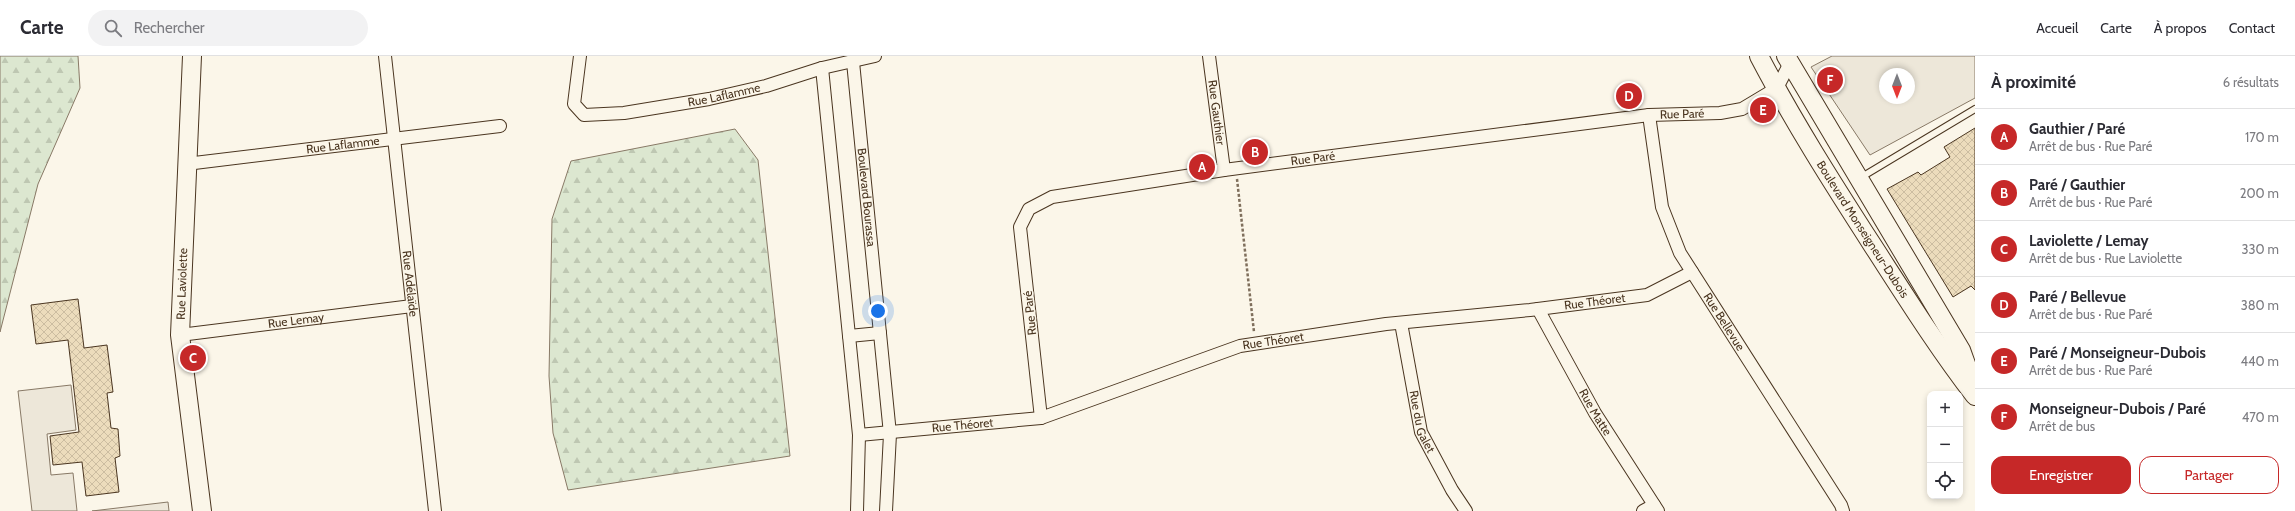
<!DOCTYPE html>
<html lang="fr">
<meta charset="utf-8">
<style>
body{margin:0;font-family:Cabin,sans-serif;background:#f2f2f3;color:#2b2b33}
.controls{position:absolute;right:12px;bottom:12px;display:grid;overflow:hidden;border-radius:8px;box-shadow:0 2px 6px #0003}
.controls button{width:36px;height:36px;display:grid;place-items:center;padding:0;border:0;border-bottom:1px solid #e1e1e2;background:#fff;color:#2b2b33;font:20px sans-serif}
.compass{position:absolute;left:1879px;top:12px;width:36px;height:36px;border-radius:50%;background:#fff;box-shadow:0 2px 6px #0003;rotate:180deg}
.you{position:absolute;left:878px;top:255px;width:14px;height:14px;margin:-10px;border:3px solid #fff;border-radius:50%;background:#1a73e8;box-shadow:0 0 0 6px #1a73e833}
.badge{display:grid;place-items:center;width:26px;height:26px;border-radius:50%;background:#c62828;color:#fff;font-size:13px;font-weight:700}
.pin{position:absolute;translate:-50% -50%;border:2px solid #fff;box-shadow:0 1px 4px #0006}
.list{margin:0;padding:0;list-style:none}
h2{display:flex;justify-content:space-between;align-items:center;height:52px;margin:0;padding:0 16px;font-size:17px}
h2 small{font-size:13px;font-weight:400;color:#7c7c81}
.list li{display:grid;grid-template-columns:26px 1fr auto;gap:12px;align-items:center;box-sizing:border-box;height:56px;padding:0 16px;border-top:1px solid #e1e1e2}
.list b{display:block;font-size:15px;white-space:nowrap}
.list p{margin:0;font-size:13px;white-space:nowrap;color:#7c7c81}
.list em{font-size:13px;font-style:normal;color:#7c7c81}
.actions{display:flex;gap:8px;padding:12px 16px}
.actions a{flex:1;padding:9px 0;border:1px solid #c62828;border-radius:12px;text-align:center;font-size:14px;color:#c62828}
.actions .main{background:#c62828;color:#fff}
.icon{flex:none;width:22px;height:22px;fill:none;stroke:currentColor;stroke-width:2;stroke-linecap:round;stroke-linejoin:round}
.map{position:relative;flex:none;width:1975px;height:455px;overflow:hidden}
header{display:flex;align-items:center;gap:24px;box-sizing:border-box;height:56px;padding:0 20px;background:#fff;border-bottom:1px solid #e1e1e2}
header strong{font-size:19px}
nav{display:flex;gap:22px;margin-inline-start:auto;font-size:14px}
.search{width:280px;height:36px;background:#f2f2f3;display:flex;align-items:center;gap:10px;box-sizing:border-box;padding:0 14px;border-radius:22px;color:#7c7c81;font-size:15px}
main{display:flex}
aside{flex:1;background:#fff}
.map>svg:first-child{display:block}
.forest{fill:url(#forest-firs);stroke:#887966}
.parking{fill:#ede7d9;stroke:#887966;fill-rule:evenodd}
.building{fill:url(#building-cross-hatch);stroke:#4a3520}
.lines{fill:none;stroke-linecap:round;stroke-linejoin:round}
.lane-casing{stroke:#4a3520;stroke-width:8}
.street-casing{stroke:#4a3520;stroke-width:14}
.secondary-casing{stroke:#4a3520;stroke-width:20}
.path{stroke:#7f6f5c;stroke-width:2.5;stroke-dasharray:3 2;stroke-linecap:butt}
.lane{stroke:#fbf6e9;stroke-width:6}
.street{stroke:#fbf6e9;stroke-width:12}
.secondary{stroke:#fbf6e9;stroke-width:18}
.labels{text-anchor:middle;stroke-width:3;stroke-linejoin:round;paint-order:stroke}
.street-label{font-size:12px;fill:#4a3520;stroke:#fbf6e9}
</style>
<header>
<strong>Carte</strong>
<div class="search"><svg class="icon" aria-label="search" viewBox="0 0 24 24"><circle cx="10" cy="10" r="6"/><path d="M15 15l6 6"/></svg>Rechercher</div>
<nav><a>Accueil</a><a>Carte</a><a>À propos</a><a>Contact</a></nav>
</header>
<main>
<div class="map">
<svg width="1975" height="455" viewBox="0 0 1975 455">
<defs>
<pattern id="forest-firs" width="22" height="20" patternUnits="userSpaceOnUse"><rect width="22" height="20" fill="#dce7d0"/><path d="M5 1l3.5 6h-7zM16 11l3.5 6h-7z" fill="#bec7b2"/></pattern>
<pattern id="building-cross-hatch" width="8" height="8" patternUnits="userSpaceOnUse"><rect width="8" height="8" fill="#ecdcbc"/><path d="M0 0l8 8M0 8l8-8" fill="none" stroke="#ccbda1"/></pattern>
</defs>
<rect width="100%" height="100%" fill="#fbf6e9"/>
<g class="forest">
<path d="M0,0H78L80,32L38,128L0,276Z"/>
<path d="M735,73L758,104L790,400L568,434L553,377L549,320L552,163L571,105Z"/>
</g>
<g class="parking">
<path d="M1832,0H1975V42L1870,99L1811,11ZM1885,18H1909V42H1885Z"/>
<path d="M71,329L76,374L47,378L51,419L73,417L77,455H32L18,335Z"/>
<path d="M168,446L169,455H92Z"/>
</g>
<g class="building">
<path d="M1975,72V234L1971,230L1953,241L1887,133L1918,116L1921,119L1950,101L1944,91Z"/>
<path d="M78,243L84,292L107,289L113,336L107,337L111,372L118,373L120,400L115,402L119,436L86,440L82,406L53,409L50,380L79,376L68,284L36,288L31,249Z"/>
</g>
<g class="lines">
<g class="lane-casing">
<path id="lane" d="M1860,122L1975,53"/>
</g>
<g class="street-casing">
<g id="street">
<path id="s1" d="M385,0L435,455"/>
<path id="s2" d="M580,0L574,48L584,59L624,57L709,43L766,30L822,12L875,0"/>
<path id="s3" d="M1209,0L1224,114"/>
<path id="s4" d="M853,6L890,378L886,455"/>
<path d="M822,12L859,379L857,455"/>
<path id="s5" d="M1649,59L1662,151L1680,197L1841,449L1843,455"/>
<path id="s6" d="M186,108L500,70"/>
<path id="s7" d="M1538,253L1595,357L1658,455"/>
<path id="s8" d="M1401,267L1421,376L1452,434L1466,455"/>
<path id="s9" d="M180,279L412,250"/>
<path d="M849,280L880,277"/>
<path id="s10" d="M1041,362L1020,171L1029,153L1052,141L1224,114L1649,59L1720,57L1742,53L1777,32L1790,7"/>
<path id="s11" d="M859,379L1041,362L1240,290L1386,268L1530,254L1647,239L1692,216"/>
<path d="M1643,455L1654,449"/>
</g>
</g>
<g class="secondary-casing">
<g id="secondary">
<path d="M192,0L180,279L202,455"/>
<path id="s12" d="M1759,0C1793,65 1833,128 1873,190C1906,241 1938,292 1975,340"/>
<path d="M1786,0L1961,294L1975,333"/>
</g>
</g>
<path class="path" d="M1237,123L1254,276"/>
<use href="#lane" class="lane"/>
<use href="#street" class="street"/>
<use href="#secondary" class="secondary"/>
</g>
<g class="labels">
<g class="street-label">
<text dy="4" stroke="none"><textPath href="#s2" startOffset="205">Rue Laflamme</textPath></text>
<text dy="4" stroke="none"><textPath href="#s3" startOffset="57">Rue Gauthier</textPath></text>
<text dy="4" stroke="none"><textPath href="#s10" startOffset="874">Rue Paré</textPath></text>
<text dy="4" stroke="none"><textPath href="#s6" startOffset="158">Rue Laflamme</textPath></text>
<text dy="4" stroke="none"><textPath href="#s10" startOffset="502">Rue Paré</textPath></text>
<text dy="4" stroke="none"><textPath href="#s4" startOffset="136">Boulevard Bourassa</textPath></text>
<text dy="4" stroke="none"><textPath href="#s12" startOffset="202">Boulevard Monseigneur-Dubois</textPath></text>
<text transform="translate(182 228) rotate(-88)" y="4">Rue Laviolette</text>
<text dy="4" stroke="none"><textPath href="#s1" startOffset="229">Rue Adélaïde</textPath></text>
<text dy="4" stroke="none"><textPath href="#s11" startOffset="752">Rue Théoret</textPath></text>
<text transform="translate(1030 257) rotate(-96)" y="4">Rue Paré</text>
<text dy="4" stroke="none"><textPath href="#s9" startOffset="117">Rue Lemay</textPath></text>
<text dy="4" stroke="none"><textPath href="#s5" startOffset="224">Rue Bellevue</textPath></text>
<text dy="4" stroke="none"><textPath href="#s11" startOffset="428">Rue Théoret</textPath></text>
<text dy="4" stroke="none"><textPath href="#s7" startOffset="118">Rue Matte</textPath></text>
<text dy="4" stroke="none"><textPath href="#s8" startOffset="101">Rue du Galet</textPath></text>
<text dy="4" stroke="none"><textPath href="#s11" startOffset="104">Rue Théoret</textPath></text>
</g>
</g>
</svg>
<div class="controls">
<button>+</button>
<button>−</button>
<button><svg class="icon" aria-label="locate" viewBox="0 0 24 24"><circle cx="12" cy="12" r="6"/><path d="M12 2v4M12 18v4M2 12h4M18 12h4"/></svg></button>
</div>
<svg class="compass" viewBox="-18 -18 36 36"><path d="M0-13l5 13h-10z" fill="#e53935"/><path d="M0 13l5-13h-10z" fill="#7c7c81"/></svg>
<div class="you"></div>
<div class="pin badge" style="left:1202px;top:111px">A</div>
<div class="pin badge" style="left:1255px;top:96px">B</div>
<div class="pin badge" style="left:193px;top:302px">C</div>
<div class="pin badge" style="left:1629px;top:40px">D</div>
<div class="pin badge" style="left:1763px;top:54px">E</div>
<div class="pin badge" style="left:1830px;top:24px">F</div>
</div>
<aside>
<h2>À proximité<small>6 résultats</small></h2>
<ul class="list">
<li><span class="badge">A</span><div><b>Gauthier / Paré</b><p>Arrêt de bus · Rue Paré</p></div><em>170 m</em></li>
<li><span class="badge">B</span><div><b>Paré / Gauthier</b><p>Arrêt de bus · Rue Paré</p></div><em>200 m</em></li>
<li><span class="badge">C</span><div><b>Laviolette / Lemay</b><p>Arrêt de bus · Rue Laviolette</p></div><em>330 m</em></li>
<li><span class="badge">D</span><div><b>Paré / Bellevue</b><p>Arrêt de bus · Rue Paré</p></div><em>380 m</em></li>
<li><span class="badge">E</span><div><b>Paré / Monseigneur-Dubois</b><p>Arrêt de bus · Rue Paré</p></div><em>440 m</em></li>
<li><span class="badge">F</span><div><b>Monseigneur-Dubois / Paré</b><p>Arrêt de bus</p></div><em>470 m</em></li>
</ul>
<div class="actions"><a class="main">Enregistrer</a><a>Partager</a></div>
</aside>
</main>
